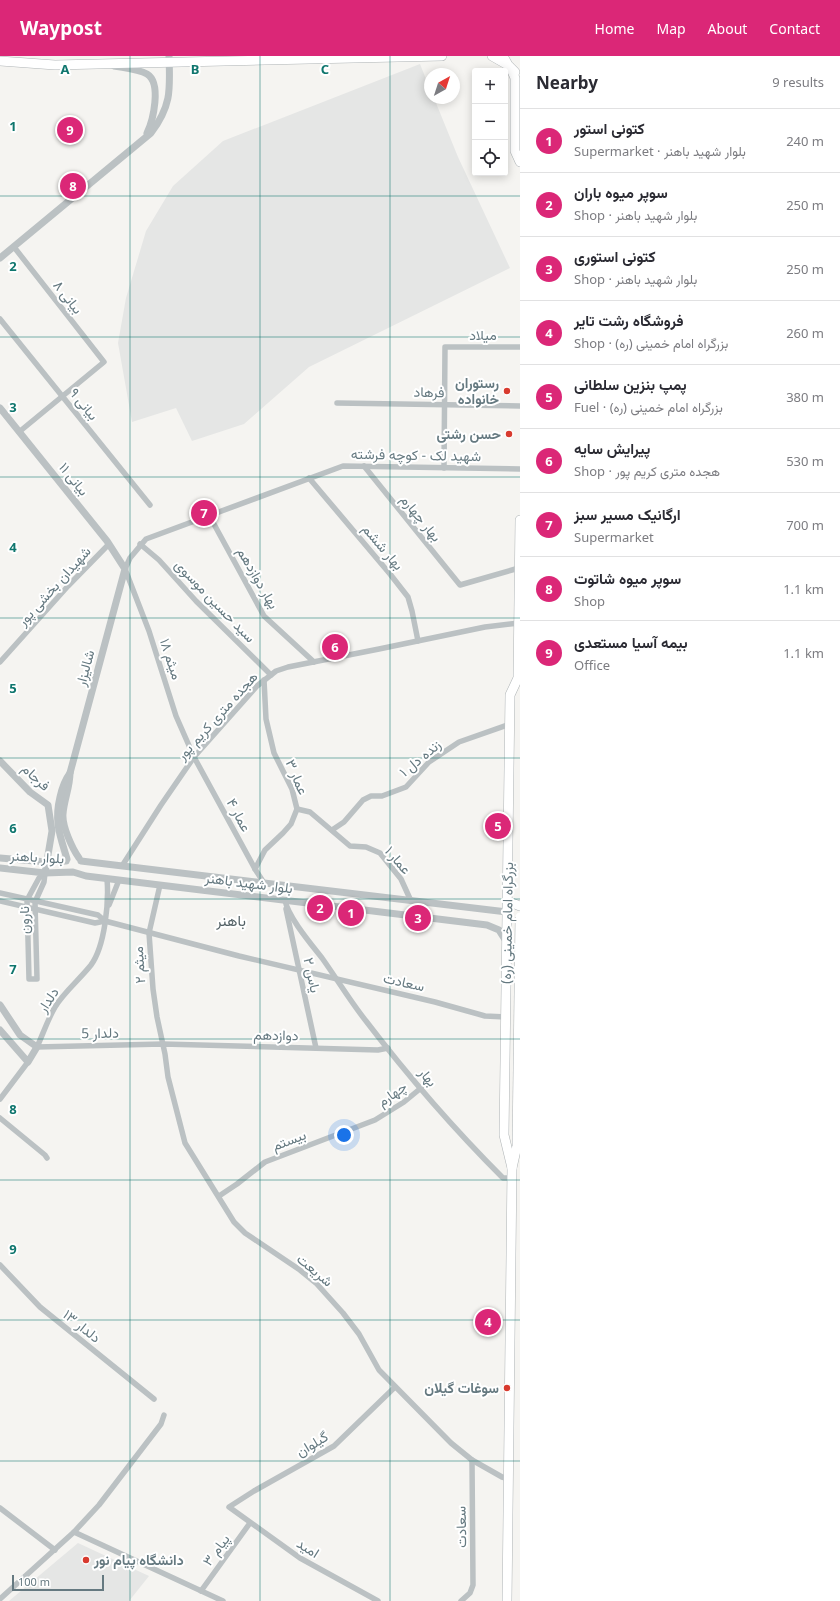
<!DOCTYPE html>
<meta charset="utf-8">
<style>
body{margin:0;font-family:"Noto Sans",Vazirmatn,sans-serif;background:#f7f7f7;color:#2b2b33}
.controls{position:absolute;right:12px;top:12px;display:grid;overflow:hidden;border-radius:4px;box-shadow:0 2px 10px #0003}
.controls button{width:36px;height:36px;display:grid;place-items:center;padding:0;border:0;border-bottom:1px solid #e1e1e2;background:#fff;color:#2b2b33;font:20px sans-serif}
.compass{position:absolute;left:424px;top:12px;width:36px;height:36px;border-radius:50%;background:#fff;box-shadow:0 2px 10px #0003;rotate:39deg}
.scale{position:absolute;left:12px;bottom:10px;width:92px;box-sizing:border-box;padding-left:4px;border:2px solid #657980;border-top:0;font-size:11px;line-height:14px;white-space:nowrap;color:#657980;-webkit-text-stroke:3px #fff;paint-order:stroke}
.you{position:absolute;left:344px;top:1079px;width:14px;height:14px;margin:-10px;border:3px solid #fff;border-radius:50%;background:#1a73e8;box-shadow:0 0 0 6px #1a73e833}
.badge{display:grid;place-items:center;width:26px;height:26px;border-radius:50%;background:#db2777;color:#fff;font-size:13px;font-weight:700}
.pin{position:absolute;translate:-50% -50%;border:2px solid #fff;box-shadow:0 1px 4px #0006}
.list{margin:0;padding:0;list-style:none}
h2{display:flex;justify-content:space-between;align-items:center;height:52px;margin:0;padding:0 16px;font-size:17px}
h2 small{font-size:13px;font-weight:400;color:#7c7c81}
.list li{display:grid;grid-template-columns:26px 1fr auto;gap:12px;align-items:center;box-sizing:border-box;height:64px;padding:0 16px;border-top:1px solid #e1e1e2}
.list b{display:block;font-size:15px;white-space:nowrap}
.list p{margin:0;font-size:13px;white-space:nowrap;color:#7c7c81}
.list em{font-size:13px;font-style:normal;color:#7c7c81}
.icon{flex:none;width:22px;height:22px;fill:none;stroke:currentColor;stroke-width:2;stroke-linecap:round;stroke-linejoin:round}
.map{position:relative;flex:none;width:520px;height:1545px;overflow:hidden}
header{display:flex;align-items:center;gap:24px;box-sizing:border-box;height:56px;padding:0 20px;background:#db2777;color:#fff}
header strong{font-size:19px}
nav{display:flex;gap:22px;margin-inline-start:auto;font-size:14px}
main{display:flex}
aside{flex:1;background:#fff}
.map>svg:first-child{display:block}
.built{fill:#e5e6e5}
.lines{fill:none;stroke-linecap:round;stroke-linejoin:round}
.trunk-casing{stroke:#afb4b6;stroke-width:10}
.minor{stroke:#bbc1c3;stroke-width:5.5}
.tertiary{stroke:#bbc1c3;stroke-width:7}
.trunk{stroke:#fff;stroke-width:9}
.trunk-bridge-casing{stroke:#afb4b6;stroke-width:10;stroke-linecap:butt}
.trunk-bridge{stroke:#fff;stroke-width:9}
.grid{fill:none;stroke:#0f766e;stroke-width:1;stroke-opacity:0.55}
.poi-dot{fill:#d83a2e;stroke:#fff;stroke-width:1.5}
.labels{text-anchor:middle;stroke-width:4;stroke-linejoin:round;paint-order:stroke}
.street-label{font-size:14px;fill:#657980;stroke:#fff}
.poi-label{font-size:14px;font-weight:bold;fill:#657980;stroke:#fff;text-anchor:end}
.neighbourhood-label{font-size:15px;fill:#536166;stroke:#fff}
.grid-label{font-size:13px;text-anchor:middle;font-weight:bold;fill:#0f766e;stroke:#fff;stroke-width:4;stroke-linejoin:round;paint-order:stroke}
</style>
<header>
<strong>Waypost</strong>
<nav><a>Home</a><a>Map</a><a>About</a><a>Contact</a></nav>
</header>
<main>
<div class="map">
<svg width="520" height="1545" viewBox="0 0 520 1545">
<rect width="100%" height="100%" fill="#f5f4f1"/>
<g class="built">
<path d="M420,8L430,33V42H434L458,101L510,212L309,311L244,368L192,385L176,352L132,366L118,287L126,242L146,175L173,130L223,85Z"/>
<path d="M78,1487L149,1520L129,1545H9Z"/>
</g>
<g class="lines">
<g class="trunk-casing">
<g id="trunk">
<path d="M492,0L506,8"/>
<path d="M503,0L508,9L515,16"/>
<path d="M0,5L55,9L442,0"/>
<path d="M511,13L515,22V95L520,106"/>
<path d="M507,845L520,850"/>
<path d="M512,1112L504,1079L510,639L518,622L520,464"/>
<path d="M507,1545L512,1112L517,1090"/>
</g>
</g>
<g class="minor">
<path d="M14,191L104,306L19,376"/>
<path d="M0,263L150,449"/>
<path d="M337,347L520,350"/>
<path d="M364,410L460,529L519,512"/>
<path d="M444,412L445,291H520"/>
<path d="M309,422L390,518L408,541L412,555L418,585"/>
<path d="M209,459L264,560L314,606"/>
<path d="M140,488L159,504L196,545L271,619"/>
<path d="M0,606L68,530L109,488"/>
<path d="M297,753L310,756L350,790L366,791L380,797L401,823L411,845"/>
<path d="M332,774L344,766L363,744L371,740H382L406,731L429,706L459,686L510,668"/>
<path d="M122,810L161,749L194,701L257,630L276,615L288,611L379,593L485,571L519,567"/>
<path d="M255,813L265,794L283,777L291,768L297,753L292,733L274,697L266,663L264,624"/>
<path d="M45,817L44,826L35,846L37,923H29L27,844L39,822Z"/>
<path d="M107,823C109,846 105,890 91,909C80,923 64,936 55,951C48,963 43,978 37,991L163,988L378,994L388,992"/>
<path d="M264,827L255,813L194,701L176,660L149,575L125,513L130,502L146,483L343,410L520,413"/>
<path d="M160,829L149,877L153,933L157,961L165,998L168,1021L185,1087L234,1166L245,1177L300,1214L316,1227L343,1257L359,1278L379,1314L451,1387L472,1404L502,1421L509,1423"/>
<path d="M0,837L98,859L105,865L239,900L435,946L485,960L506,961"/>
<path d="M285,844C288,861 311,888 322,902C337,923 350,945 366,965C408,1020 454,1073 503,1122H512"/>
<path d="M0,845L95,867L105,865"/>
<path d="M109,849L119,824"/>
<path d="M286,853L316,992"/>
<path d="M0,1043L28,1006"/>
<path d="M0,1062L45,1099L47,1102"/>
<path d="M219,1140L237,1128L265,1106L375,1064L404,1046L421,1032"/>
<path d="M0,1209L40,1251L154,1343"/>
<path d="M0,1452L55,1494"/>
<path d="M74,1476L223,1545"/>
<path d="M201,1535L250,1467"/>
<path d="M0,1543L74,1476L99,1449L161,1368L164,1359"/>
<path d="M378,1545L300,1502L229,1451L254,1435L334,1390L395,1331"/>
<path d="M461,1545L470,1537L473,1529L472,1404"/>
</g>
<g class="tertiary">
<path d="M114,10C124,12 138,13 147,18C162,27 153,65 147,77"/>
<path d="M0,202L151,77C172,49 170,33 169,0"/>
<path d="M0,352L107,485L125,513L70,717C70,731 64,744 63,758C62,770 72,792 79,802"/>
<path d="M0,705L30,736L48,749L52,775L45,817"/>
<path d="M0,802L46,806L66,805"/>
<path d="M67,803C60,779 54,766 60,741C62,732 64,725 70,717"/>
<path d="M81,805L507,856"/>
<path d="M0,812L45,817L73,816L86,820L487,869L499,874L506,885"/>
<path d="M0,949L20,979L37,991L28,1006L0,974"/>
</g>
<use href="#trunk" class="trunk"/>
<g class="trunk-bridge-casing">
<path id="trunk-bridge" d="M517,1090L520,861"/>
</g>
<use href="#trunk-bridge" class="trunk-bridge"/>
</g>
<path class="grid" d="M130,0V1545M260,0V1545M390,0V1545M0,140H520M0,281H520M0,421H520M0,562H520M0,702H520M0,843H520M0,983H520M0,1124H520M0,1264H520M0,1405H520"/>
<g class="poi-dot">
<circle cx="507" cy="335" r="4"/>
<circle cx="509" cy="378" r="4"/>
<circle cx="507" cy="1332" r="4"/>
<circle cx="86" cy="1504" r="4"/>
</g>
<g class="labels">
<g class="street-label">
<text transform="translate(68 241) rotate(52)" y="5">بیانی ۸</text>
<text x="483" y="284">میلاد</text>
<text transform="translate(429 336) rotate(1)" y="5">فرهاد</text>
<text transform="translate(84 348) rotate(51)" y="5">بیانی ۹</text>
<text transform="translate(416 399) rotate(1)" y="5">شهید لک - کوچه فرشته</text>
<text transform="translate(74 423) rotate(51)" y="5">بیانی ۱۱</text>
<text transform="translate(421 462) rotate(51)" y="5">بهار چهارم</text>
<text transform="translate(383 491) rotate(50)" y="5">بهار ششم</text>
<text transform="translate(258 522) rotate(60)" y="5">بهار دوازدهم</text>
<text transform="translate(54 530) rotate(-48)" y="5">شهیدان بخشی پور</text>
<text transform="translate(215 545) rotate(46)" y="5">سید حسین موسوی</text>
<text transform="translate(171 603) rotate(72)" y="5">میثم ۱۸</text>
<text transform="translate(85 612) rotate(-75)" y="5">شالیزار</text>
<text transform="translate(217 660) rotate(-48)" y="5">هجده متری کریم پور</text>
<text transform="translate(420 702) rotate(-40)" y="5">زنده دل ۱</text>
<text transform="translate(36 721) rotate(43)" y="5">فرجام</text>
<text transform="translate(297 721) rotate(67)" y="5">عمار ۳</text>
<text transform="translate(239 759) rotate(62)" y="5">عمار ۴</text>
<text transform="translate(37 801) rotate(3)" y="5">بلوار باهنر</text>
<text transform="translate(398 804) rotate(49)" y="5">عمار ۱</text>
<text transform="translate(249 827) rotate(7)" y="5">بلوار شهید باهنر</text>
<text transform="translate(24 864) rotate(-90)" y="5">نارون</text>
<text transform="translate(507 867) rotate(-89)" y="5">بزرگراه امام خمینی (ره)</text>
<text transform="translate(139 909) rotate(-94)" y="5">میثم ۲</text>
<text transform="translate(312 919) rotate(78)" y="5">یاس ۲</text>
<text transform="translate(404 926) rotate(13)" y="5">سعادت</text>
<text transform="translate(48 944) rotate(-57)" y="5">دلدار</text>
<text transform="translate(100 977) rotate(-1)" y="5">دلدار 5</text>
<text transform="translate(276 979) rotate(1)" y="5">دوازدهم</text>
<text transform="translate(428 1021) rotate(50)" y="5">بهار</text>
<text transform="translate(392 1038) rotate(-35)" y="5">چهارم</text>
<text transform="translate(289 1084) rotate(-21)" y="5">بیستم</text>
<text transform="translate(315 1214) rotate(40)" y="5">شریعت</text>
<text transform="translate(82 1270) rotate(39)" y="5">دلدار ۱۳</text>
<text transform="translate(312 1388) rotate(-31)" y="5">گیلوان</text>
<text transform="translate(461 1471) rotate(-91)" y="5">سعادت</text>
<text transform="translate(308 1492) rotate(32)" y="5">امید</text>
<text transform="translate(216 1494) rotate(-54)" y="5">پیام ۳</text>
</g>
<g class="poi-label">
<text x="499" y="332">رستوران<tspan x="499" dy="16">خانواده</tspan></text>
<text x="501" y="383">حسن رشتی</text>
<text x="499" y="1337">سوغات گیلان</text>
<text x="94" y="1509" text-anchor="start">دانشگاه پیام نور</text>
</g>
<g class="neighbourhood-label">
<text x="231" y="870">باهنر</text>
</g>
</g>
<g class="grid-label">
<text x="65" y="18">A</text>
<text x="195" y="18">B</text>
<text x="325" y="18">C</text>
<text x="13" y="75">1</text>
<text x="13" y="215">2</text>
<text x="13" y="356">3</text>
<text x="13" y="496">4</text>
<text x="13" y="637">5</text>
<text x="13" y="777">6</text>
<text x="13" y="918">7</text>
<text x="13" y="1058">8</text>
<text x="13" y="1198">9</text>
</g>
</svg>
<div class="controls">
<button>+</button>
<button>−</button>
<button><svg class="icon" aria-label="locate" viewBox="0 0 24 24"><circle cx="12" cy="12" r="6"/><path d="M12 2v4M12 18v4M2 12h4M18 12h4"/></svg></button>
</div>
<svg class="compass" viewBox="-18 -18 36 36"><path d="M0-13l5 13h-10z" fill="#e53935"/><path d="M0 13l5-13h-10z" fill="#7c7c81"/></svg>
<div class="scale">100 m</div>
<div class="you"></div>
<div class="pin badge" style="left:351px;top:857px">1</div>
<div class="pin badge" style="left:320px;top:852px">2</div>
<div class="pin badge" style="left:418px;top:862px">3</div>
<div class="pin badge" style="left:488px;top:1266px">4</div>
<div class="pin badge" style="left:498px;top:770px">5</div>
<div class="pin badge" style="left:335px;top:591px">6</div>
<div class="pin badge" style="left:204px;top:457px">7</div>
<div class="pin badge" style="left:73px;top:130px">8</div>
<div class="pin badge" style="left:70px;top:74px">9</div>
</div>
<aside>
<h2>Nearby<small>9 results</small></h2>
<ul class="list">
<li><span class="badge">1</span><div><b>کتونی استور</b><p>Supermarket · بلوار شهید باهنر</p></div><em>240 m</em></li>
<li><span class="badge">2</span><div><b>سوپر میوه باران</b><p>Shop · بلوار شهید باهنر</p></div><em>250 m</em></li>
<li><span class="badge">3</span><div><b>کتونی استوری</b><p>Shop · بلوار شهید باهنر</p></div><em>250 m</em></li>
<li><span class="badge">4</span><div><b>فروشگاه رشت تاير</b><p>Shop · بزرگراه امام خمینی (ره)</p></div><em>260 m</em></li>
<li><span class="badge">5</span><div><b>پمپ بنزین سلطانی</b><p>Fuel · بزرگراه امام خمینی (ره)</p></div><em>380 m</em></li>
<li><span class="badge">6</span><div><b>پیرایش سایه</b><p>Shop · هجده متری کریم پور</p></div><em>530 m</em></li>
<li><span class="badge">7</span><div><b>ارگانیک مسیر سبز</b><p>Supermarket</p></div><em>700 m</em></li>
<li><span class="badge">8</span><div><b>سوپر میوه شاتوت</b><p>Shop</p></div><em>1.1 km</em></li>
<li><span class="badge">9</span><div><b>بیمه آسیا مستعدی</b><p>Office</p></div><em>1.1 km</em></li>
</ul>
</aside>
</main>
